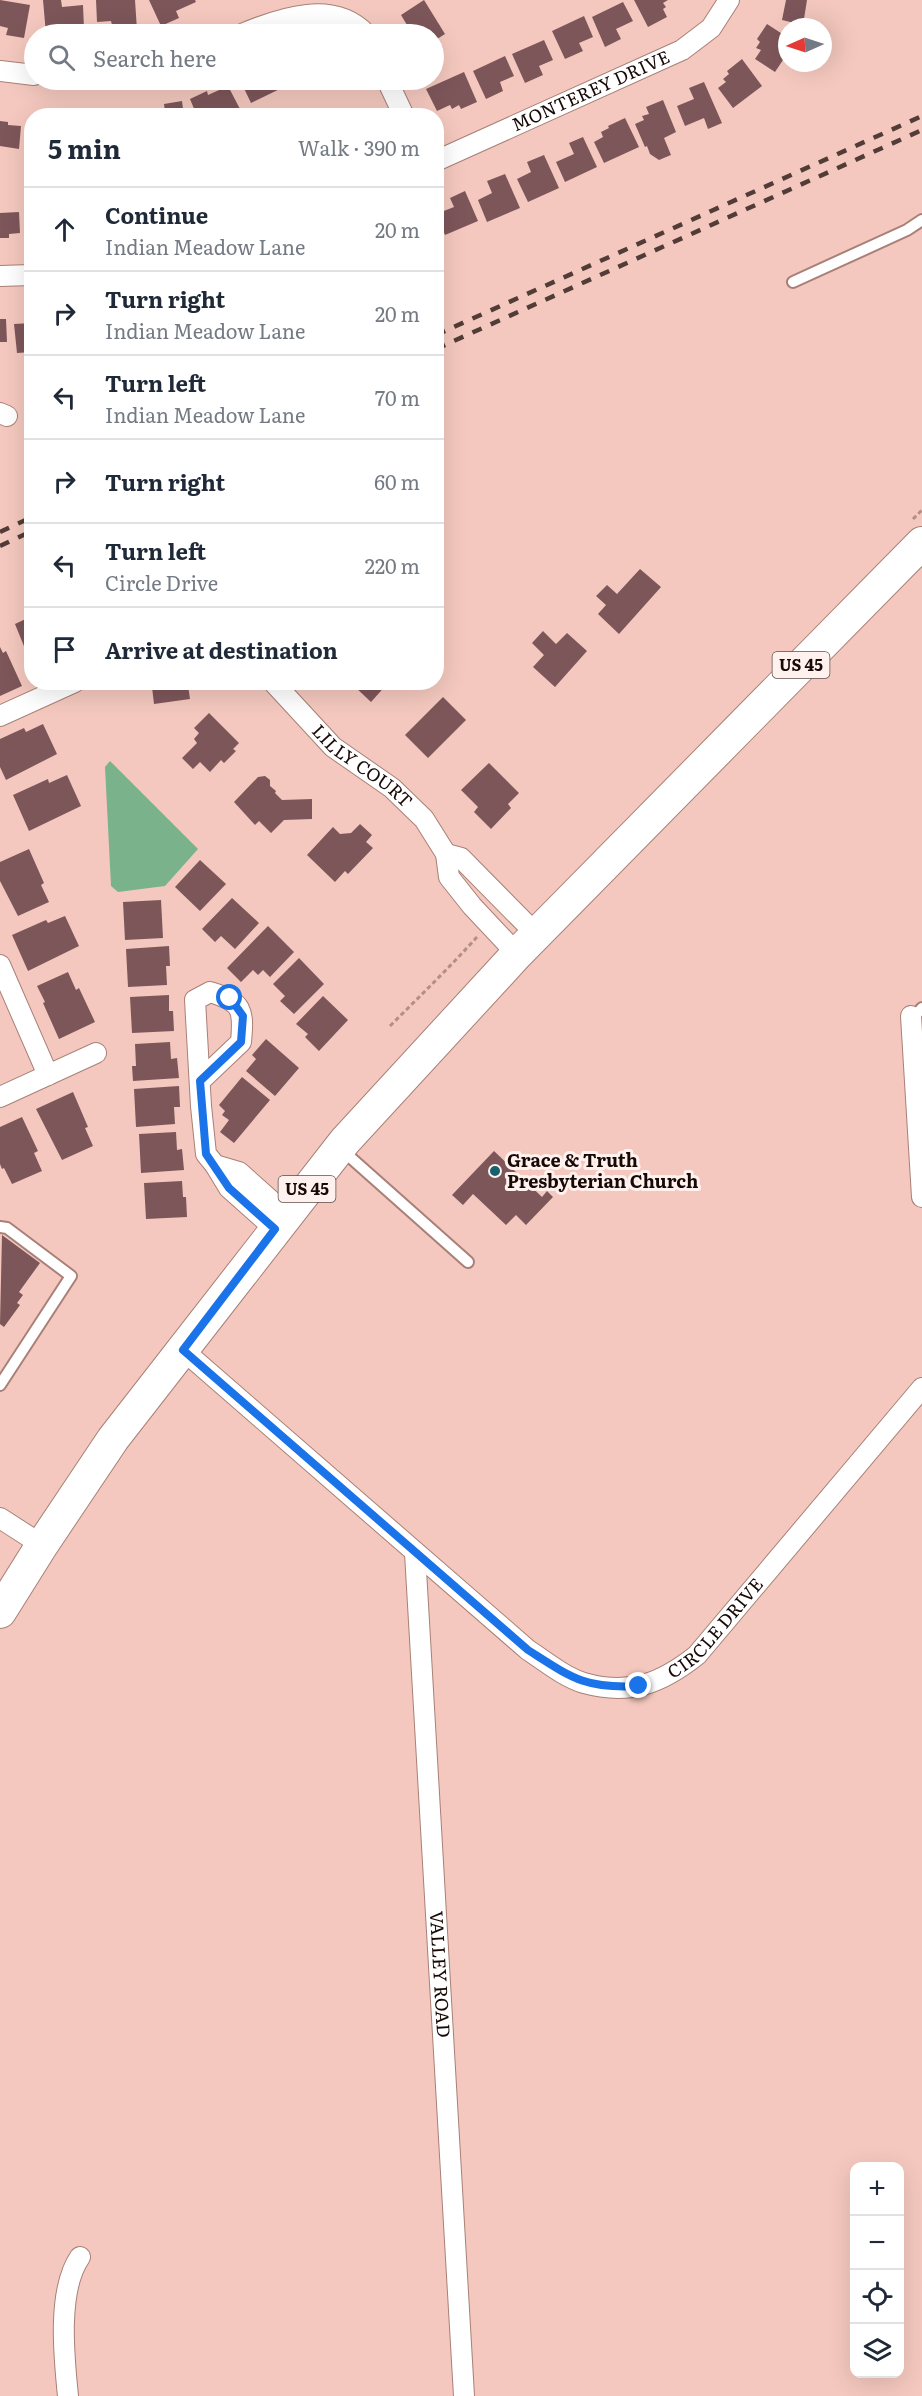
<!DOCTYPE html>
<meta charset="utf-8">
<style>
body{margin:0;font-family:Literata,serif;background:#f2f2f3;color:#1f2937}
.controls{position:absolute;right:18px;bottom:18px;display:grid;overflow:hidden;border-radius:12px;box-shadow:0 6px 24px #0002}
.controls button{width:54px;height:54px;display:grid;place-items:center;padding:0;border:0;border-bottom:2px solid #e0e1e3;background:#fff;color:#1f2937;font:30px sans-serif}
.compass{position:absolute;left:778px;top:18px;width:54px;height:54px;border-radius:50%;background:#fff;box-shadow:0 6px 24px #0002;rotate:267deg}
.stop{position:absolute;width:18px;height:18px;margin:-14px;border:4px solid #1a73e8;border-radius:50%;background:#fff}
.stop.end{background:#1a73e8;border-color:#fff;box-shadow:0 2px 6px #0008}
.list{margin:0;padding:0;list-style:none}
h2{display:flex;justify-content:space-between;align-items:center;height:78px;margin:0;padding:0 24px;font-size:26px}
h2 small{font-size:20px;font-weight:400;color:#747a83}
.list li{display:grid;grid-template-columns:39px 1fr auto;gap:18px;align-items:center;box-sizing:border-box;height:84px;padding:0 24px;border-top:2px solid #e0e1e3}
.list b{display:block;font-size:22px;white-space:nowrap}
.list p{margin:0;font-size:20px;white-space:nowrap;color:#747a83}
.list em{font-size:20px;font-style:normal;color:#747a83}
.icon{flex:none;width:33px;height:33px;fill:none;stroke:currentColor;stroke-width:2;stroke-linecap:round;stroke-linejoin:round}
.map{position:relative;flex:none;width:922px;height:2396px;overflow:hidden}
.search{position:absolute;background:#fff;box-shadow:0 6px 24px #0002;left:24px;top:24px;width:420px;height:66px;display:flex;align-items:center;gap:15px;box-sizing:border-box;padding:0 21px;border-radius:33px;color:#747a83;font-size:22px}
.panel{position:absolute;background:#fff;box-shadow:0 6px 24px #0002;left:24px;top:108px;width:420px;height:582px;border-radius:24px}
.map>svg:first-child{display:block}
.water{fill:#7ab38b}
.building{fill:#7d565a}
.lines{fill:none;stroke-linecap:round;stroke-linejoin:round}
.service-casing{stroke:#a88077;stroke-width:14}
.minor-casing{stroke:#a88077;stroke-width:22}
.primary-casing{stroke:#a88077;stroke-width:34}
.path{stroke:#b28f87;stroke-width:3;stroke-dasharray:4.5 3;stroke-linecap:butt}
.service{stroke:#fff;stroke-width:10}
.minor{stroke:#fff;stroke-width:20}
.primary{stroke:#fff;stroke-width:32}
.rail{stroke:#523c37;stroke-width:4.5;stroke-dasharray:10 10;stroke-linecap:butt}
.route{stroke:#1a73e8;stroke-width:8}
.poi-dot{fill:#17616f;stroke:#fff1ee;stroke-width:2}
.labels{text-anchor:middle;stroke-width:6;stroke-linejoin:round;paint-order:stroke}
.shield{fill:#fff1ee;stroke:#5d4f4c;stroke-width:1.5}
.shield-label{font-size:16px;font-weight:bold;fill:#170906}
.street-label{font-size:18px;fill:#170906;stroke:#fff1ee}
.poi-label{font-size:18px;font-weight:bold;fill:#170906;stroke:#fff1ee;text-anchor:start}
</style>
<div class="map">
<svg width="922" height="2396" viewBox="0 0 922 2396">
<rect width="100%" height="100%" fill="#f4c8be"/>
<path class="water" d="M110,761L198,849L165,886L118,892L111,886L105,767Z"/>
<g class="building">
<path d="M0,0L30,5L24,38L6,35L8,28L0,26Z"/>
<path d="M43,0H61L62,7L83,5L84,29L61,31L62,34H46Z"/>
<path d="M96,0H135L137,30L117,32V25H112L111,21L97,22Z"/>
<path d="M149,0H195L196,2L176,11L179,18L161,26Z"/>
<path d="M424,0L445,34L434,41V34H419L414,27L410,30L401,15Z"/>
<path d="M634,0H668L663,3L666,7L663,9L667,17L648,27Z"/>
<path d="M786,0H807L803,25L782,20Z"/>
<path d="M623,2L633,21L616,29L621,39L605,47L592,17Z"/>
<path d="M584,16L593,37L579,43L583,51L565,59L552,31Z"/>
<path d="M767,24L787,37V54L775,72L755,59L761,50L756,48L760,42L757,39Z"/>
<path d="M544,40L553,60L539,66L543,75L525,83L512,54Z"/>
<path d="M505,56L514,76L500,82L503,91L486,99L473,71Z"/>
<path d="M742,59L762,86L733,108L718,88L726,82L723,79L729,74L727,71Z"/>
<path d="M464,72L477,102L461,109L459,105L452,109L450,105L437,111L426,89Z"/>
<path d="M246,80H283L286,86L251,103L241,82Z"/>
<path d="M300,80H325L305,89Z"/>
<path d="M704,82L722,123L708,129L704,118L685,126L677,106L694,99L689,88Z"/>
<path d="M228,86L240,109L226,116H197L190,99L207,91L208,95Z"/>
<path d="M663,100L676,132L664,138L671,155L659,160L650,154L647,146L645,147L635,124L644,120L642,116L649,114L646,107Z"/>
<path d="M182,101L184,116H146L165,112L164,104Z"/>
<path d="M75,109L76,116H57V110Z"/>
<path d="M625,118L639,147L604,163L594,142L603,137L601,132L609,128L608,126Z"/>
<path d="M0,121L8,122V125L21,126L19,149L0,146Z"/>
<path d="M583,137L597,167L565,182L556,162L574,154L569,143Z"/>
<path d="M544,155L559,188L528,202L517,179L531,172L527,162Z"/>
<path d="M505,174L520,208L487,222L478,200L492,193L487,181Z"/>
<path d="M465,191L478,221L445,235L436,214L454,207L450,198Z"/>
<path d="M19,212L20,233L9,234V238H0V213Z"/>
<path d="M0,319H6L7,342H0Z"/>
<path d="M32,323V352L17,353L14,324Z"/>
<path d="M640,569L661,587L619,634L598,614L606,605L596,596L607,585L617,594Z"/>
<path d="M32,616V666L15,624Z"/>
<path d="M543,631L556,644L567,633L587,651L555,687L533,667L544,655L532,643Z"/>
<path d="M0,647L3,653L6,651L22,686L0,696Z"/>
<path d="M146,682H191V685H188L190,699L154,704L152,687L147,688Z"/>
<path d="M357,682H389L371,702L354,686Z"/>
<path d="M443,697L466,720L428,758L405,735Z"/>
<path d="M209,713L239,743L233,749L236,751L224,763L221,760L210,772L200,762L193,769L182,758L197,743L194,739L199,733L194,728Z"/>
<path d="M43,724L57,754L6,780L0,767V739L24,728L26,732Z"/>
<path d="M489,763L519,793L508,804L511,808L491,829L474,812L478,807L461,790Z"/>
<path d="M67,775L81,806L29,831L13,795L48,779L49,783Z"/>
<path d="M265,776L270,780V786L276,791L275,793L282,800L312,799V819L284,820L271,833L259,821L255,825L234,802L258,777Z"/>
<path d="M360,824L372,835L366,842L373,848L348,874L345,871L335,882L307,855L333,827L340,834L351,833Z"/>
<path d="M29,849L44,883L41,885L49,902L18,916L0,881V862Z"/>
<path d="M200,860L226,884L200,911L175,887Z"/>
<path d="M232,898L259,923L235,949L221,936L215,942L202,929Z"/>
<path d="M161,900L163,938L125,940L123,902Z"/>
<path d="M65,916L79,946L28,971L12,935L46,920L48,923Z"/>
<path d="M268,926L294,952L270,977L263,970L258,975L253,970L241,982L227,968Z"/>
<path d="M169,946L170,966H166L167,985L128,987L126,949Z"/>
<path d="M299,958L324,984L294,1014L280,1001L285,996L273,984Z"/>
<path d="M68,972L76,990L79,988L95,1022L59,1039L43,1003L45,1002L37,986Z"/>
<path d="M169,995V1011H173L174,1031L132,1033L130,997Z"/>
<path d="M323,996L348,1020L319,1051L305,1037L308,1034L296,1024Z"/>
<path d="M266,1039L299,1068L275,1096L246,1071L256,1059L252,1055Z"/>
<path d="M170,1042L171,1059L177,1058L179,1078L133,1081L132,1066H136L135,1044Z"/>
<path d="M242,1077L270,1100L234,1143L220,1132L229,1120L222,1115L225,1111L219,1105Z"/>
<path d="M179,1086L180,1107H174L175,1124L136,1127L134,1089Z"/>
<path d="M73,1092L88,1127L85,1128L93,1146L62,1160L36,1109Z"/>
<path d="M22,1117L38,1151L34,1153L42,1171L12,1184L4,1168L2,1169L0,1164V1127Z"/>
<path d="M176,1132L177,1150L182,1149L184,1170L141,1173L139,1134Z"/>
<path d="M494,1151L542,1197L547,1191L553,1197L526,1225L516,1215L506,1225L473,1194L463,1205L452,1195Z"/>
<path d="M182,1181L183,1197H186L187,1217L146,1219L144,1183Z"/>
<path d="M2,1235L40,1263L19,1292L23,1295L17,1303L20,1305L4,1327L0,1324Z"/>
</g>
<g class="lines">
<g class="service-casing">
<g id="service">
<path d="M793,282L907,230L922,220"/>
<path d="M912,1019L922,1008"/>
<path d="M342,1150L468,1262"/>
<path d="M0,1227L7,1228L71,1276L0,1385"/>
</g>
</g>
<g class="minor-casing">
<g id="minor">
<path d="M242,34C282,17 334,0 366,34"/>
<path d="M0,71L34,75"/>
<path d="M387,80L404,116"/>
<path id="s1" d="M436,161L682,50L711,28L729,0"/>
<path d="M0,276L32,275"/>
<path d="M0,413L7,416"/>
<path id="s2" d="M273,682L333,747L392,788L424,819L446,854L449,877L472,906L517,954"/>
<path d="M0,716L75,682"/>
<path d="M446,854L461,858L536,934"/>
<path d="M0,965L48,1075"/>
<path d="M911,1016L922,1197"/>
<path d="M200,1081L241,1042C244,1010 243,1002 210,992L195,1000L201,1106L206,1154L215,1165"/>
<path d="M0,1097L96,1053"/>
<path d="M275,1229L229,1188L215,1165L239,1172L287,1215"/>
<path id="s3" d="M183,1350L528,1650C545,1661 564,1677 584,1683C630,1696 662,1683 697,1655L922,1388"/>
<path d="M0,1518L42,1545"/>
<path id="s4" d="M415,1553L464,2396"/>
<path d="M68,2396C64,2357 57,2290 80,2257"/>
</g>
</g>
<g class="primary-casing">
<path id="primary" d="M0,1612L42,1545L113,1439L345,1141L517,954L922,543"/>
</g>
<g class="path">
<path d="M913,519L922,510"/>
<path d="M390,1026C420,996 449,968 477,937"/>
</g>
<use href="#service" class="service"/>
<use href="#minor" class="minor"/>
<use href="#primary" class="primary"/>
<g class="rail">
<path d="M436,335L922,116"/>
<path d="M436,349L922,130"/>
<path d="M0,532L32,517"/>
<path d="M0,546L32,531"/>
</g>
</g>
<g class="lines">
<path class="route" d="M230,998L243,1016L241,1042L200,1081L206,1154L229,1188L275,1229L183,1350L528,1650C572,1678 585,1689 639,1686"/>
</g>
<circle class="poi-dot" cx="495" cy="1171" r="6"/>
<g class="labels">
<g class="shield">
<rect x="772.5" y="652" width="57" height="26" rx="4.5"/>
<rect x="278.5" y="1176" width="57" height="26" rx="4.5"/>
</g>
<g class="shield-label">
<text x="801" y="671">US 45</text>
<text x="307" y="1195">US 45</text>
</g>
<g class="street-label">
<text dy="6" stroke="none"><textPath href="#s1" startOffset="170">MONTEREY DRIVE</textPath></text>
<text dy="6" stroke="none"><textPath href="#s2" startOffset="123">LILLY COURT</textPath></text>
<text dy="6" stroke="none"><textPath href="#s3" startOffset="676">CIRCLE DRIVE</textPath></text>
<text dy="6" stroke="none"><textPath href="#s4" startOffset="422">VALLEY ROAD</textPath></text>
</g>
<g class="poi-label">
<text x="507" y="1167">Grace &amp; Truth<tspan x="507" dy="21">Presbyterian Church</tspan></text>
</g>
</g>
</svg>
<div class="controls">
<button>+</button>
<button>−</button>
<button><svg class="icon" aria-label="locate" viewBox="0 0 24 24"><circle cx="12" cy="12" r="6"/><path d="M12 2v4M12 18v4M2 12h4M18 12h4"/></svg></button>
<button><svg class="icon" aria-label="layers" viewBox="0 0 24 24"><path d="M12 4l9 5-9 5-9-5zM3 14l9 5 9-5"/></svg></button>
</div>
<svg class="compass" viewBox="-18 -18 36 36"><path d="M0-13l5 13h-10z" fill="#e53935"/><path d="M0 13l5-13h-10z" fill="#747a83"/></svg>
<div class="stop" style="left:230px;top:998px"></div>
<div class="stop end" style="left:639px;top:1686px"></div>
<div class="search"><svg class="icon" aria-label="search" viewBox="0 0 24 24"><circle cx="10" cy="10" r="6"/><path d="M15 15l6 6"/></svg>Search here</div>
<section class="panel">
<h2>5 min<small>Walk · 390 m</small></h2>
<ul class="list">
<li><svg class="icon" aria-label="ahead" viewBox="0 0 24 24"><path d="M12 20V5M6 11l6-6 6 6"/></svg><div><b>Continue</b><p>Indian Meadow Lane</p></div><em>20 m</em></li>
<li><svg class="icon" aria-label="right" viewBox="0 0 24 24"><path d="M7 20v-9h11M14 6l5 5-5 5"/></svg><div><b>Turn right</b><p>Indian Meadow Lane</p></div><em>20 m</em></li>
<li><svg class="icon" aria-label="left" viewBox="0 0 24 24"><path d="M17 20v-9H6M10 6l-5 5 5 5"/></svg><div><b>Turn left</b><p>Indian Meadow Lane</p></div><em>70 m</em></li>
<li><svg class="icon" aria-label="right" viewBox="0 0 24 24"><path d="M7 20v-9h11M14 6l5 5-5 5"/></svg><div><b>Turn right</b></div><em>60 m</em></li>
<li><svg class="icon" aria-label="left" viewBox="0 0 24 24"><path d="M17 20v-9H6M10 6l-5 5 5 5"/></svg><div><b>Turn left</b><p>Circle Drive</p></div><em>220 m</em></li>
<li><svg class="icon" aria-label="arrive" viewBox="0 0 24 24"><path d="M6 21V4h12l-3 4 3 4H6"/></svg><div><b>Arrive at destination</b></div></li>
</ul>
</section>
</div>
